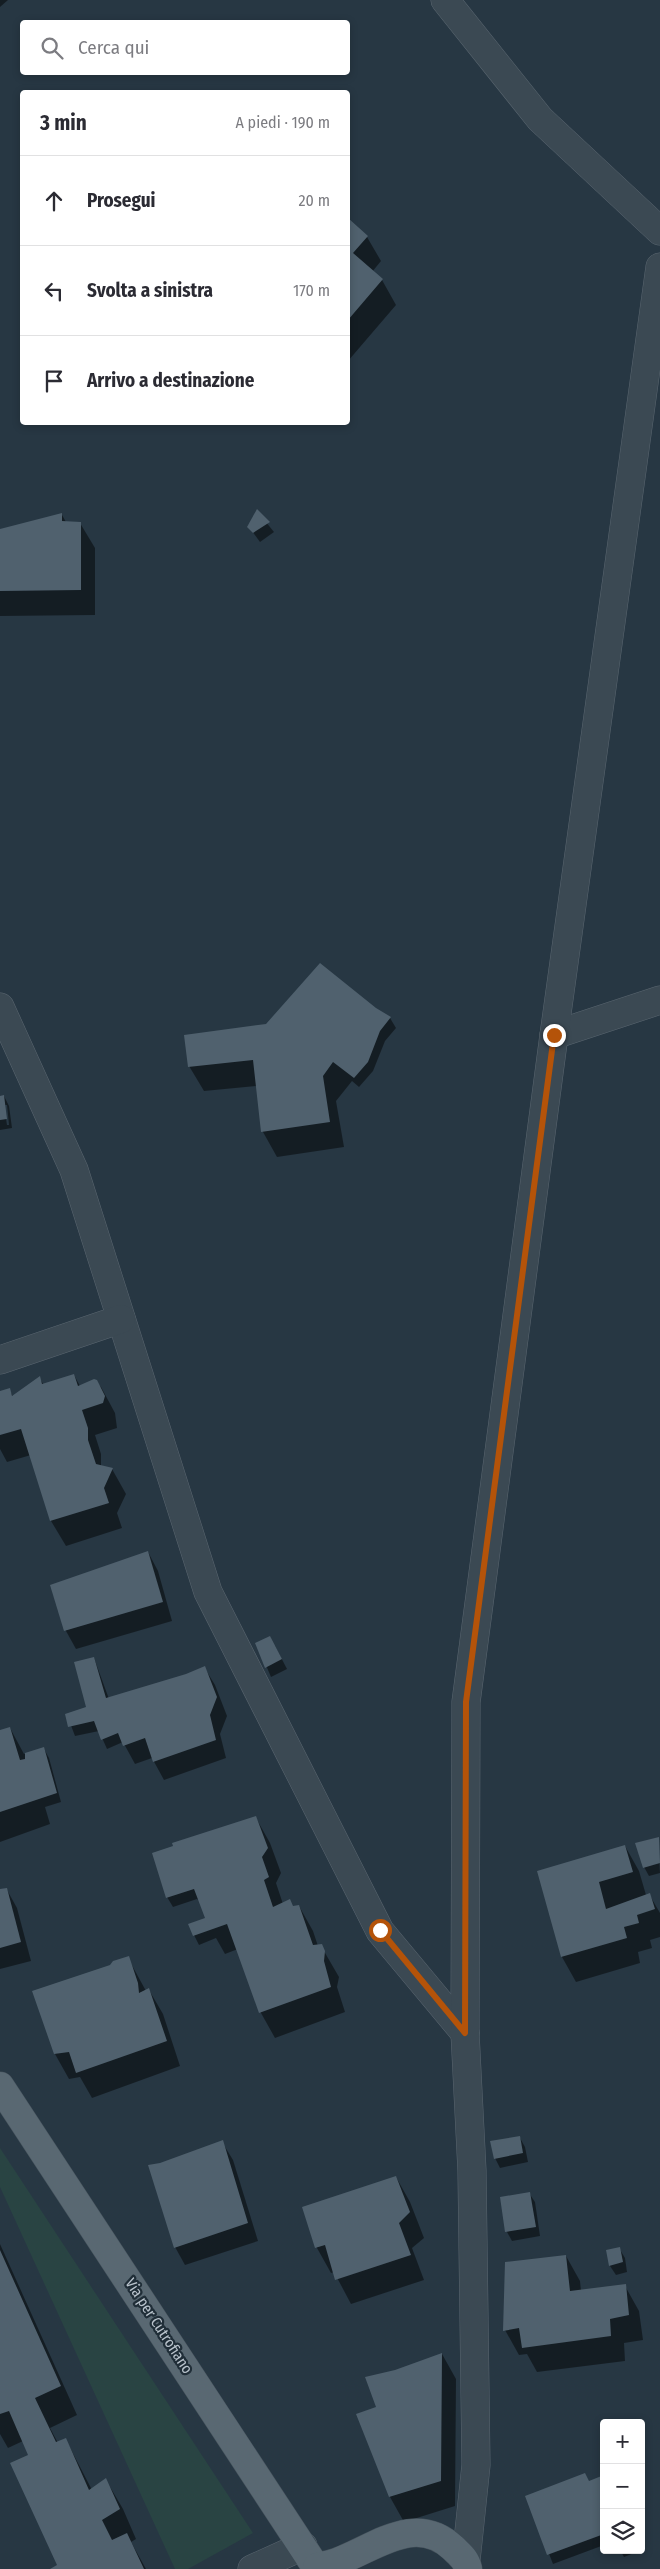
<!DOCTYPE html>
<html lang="it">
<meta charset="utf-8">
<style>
body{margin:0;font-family:"Fira Sans Condensed",sans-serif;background:#f7f7f7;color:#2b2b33}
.controls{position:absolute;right:15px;bottom:15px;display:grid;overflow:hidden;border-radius:5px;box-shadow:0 2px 8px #0003}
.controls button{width:45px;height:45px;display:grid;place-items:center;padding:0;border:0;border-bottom:1px solid #e1e1e2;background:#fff;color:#2b2b33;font:25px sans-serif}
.stop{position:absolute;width:15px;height:15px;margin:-11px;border:4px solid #b45309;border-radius:50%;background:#fff}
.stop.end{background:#b45309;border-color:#fff;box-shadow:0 1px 5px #0008}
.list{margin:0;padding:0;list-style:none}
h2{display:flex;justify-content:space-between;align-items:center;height:65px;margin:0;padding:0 20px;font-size:21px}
h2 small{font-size:16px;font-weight:400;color:#7c7c81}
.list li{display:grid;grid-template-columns:32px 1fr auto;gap:15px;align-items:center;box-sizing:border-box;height:90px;padding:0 20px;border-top:1px solid #e1e1e2}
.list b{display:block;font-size:19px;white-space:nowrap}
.list em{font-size:16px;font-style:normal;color:#7c7c81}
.icon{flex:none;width:28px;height:28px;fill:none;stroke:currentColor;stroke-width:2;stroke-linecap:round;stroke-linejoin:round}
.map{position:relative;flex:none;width:660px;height:2569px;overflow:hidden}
.search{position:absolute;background:#fff;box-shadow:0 2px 8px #0003;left:20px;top:20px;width:330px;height:55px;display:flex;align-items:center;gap:12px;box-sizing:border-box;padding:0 18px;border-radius:5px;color:#7c7c81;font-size:19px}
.panel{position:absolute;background:#fff;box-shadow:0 2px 8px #0003;left:20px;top:90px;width:330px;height:335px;border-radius:5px}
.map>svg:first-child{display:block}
.green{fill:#294443}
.shadow{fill:#0007;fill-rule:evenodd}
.building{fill:#50616e}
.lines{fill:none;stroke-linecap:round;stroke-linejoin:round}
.minor-casing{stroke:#5a6670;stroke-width:29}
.major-casing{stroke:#45525c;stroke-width:29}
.minor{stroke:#3b4953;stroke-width:28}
.major{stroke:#596872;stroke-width:28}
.route{stroke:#b45309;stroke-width:6}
.labels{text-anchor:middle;stroke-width:4.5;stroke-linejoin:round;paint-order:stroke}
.street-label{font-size:15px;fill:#b9c3cc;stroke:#202e38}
</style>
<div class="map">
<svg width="660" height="2569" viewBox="0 0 660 2569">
<rect width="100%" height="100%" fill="#273743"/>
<path class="green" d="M0,2148L253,2533L188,2569H175L0,2187Z"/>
<g class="shadow">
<path d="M0,0H8L0,7Z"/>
<path d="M348,220L367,237L381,261L372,272L382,280L396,305L348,361Z"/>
<path d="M257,511L274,532L260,542L249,527Z"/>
<path d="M62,515L66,522L80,523L95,548V615L0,616V531Z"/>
<path d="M375,1009L390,1018L396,1028L385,1041L373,1071L359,1087L352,1081L336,1101L344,1147L277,1157L263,1132L257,1086L204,1091L189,1066Z"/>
<path d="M4,1096L9,1106L12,1128L0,1130V1097ZM4,1105H7L9,1125H7Z"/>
<path d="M74,1375L80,1386L94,1381L101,1387L115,1413L117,1428L95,1435L101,1454V1466L112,1469L126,1494L117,1513L122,1528L66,1546L51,1521L31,1455L7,1462L0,1449V1392L9,1389L13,1397L39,1378L44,1385Z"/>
<path d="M148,1552L158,1571L172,1621L76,1649L66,1631L52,1586Z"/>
<path d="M257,1644L275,1646L287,1669L271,1677Z"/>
<path d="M94,1658L109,1699L187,1675L204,1667L215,1685L227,1716L220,1734L226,1758L164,1780L152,1758L135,1764L123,1742L107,1749L99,1731L75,1736L67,1715L88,1708Z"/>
<path d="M10,1728L24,1754L44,1749L49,1758L61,1802L45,1807L50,1824L0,1842V1731Z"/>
<path d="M256,1818L270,1843L281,1873L276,1883L283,1904L293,1908L299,1906L313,1931L318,1946H321L339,1977L337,1987L345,2012L275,2038L261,2013L238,1949L225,1954L216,1938L199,1945L194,1935L208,1924L200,1901L197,1899L173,1907L167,1897Z"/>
<path d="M658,1838L660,1873L649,1876L644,1867Z"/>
<path d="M625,1846L639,1871L646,1895L649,1894L660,1913V1937L650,1940L652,1948L638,1952L640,1963L576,1982L562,1957L539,1872Z"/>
<path d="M0,1890H7L17,1908L31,1961L0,1969Z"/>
<path d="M128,1958L146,1991L149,1990L163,2014L180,2066L92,2098L80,2077L69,2079L55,2054L111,1966Z"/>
<path d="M520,2138L525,2147L528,2162L500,2168L495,2158Z"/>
<path d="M222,2142L233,2160L258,2241L185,2265L175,2247L160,2164Z"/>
<path d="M396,2177L410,2202L424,2238L412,2248L424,2280L351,2304L334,2272L331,2273L317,2248L304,2208Z"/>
<path d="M529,2193L535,2202L540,2236L512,2241L507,2232Z"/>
<path d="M0,2244L77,2415L50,2428L58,2443L66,2440L92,2490L106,2480L123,2509L136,2539L131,2542L146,2569H60L29,2456L23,2441L8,2448L0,2434Z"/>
<path d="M619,2248L625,2258L627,2272L616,2275L610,2266L607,2251Z"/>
<path d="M566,2256L580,2281L581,2291L625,2286L639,2311L643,2340L624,2343L625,2361L537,2372L527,2354L519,2355L505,2330Z"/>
<path d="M442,2354L456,2379L455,2506L404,2522L390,2497L358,2414L378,2408L395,2371Z"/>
<path d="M604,2476V2545L553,2564L527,2497L589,2482Z"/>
<path d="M620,2550H639V2551L624,2557Z"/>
</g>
<g class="building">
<path d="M348,218L368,236L353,253L383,279L348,320Z"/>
<path d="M257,509L270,522L253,533L247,527Z"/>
<path d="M62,513V521L81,522V590L0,591V529Z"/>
<path d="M320,963L376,1008L391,1017L380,1031L368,1062L354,1078L333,1062L323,1076L330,1122L261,1132L253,1060L188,1067L184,1035L266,1024Z"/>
<path d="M4,1095L7,1119L0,1120V1096Z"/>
<path d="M74,1374L78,1386L94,1379L97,1380L105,1396L103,1403L82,1410L88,1428V1440L96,1464L113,1468L104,1488L109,1503L50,1521L21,1429L0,1435V1391L10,1388L12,1396L40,1376L42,1384Z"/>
<path d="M148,1551L163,1602L64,1631L50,1585Z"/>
<path d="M270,1636L282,1659L265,1668L255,1643Z"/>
<path d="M94,1657L106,1698L186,1674L205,1666L217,1697L210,1715L216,1740L153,1762L145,1738L123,1746L118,1733L101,1740L94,1721L68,1727L65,1714L86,1707L74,1662Z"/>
<path d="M10,1727L20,1760L25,1759V1753L44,1747L57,1793L0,1812V1730Z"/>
<path d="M256,1816L268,1848L262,1857L269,1877L264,1880L273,1907L290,1899L293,1906L299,1905L313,1945L322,1944L325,1951L324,1961L331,1987L259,2013L227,1924L193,1936L188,1924L205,1918L194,1889L166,1898L152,1853L173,1846L172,1843Z"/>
<path d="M659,1837L660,1863L643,1868L635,1843Z"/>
<path d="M625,1845L633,1872L599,1882L606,1909L650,1893L655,1909L637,1915L639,1923L624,1927L627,1938L561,1957L537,1871Z"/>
<path d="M7,1888L21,1942L0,1948V1889Z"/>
<path d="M129,1956L138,1983L139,1993L149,1988L167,2041L76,2073L69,2052L54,2054L32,1991L110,1965L113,1961Z"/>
<path d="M520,2136L523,2153L494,2159L490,2141Z"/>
<path d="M223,2140L248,2223L174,2248L148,2165L160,2163Z"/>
<path d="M396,2176L410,2212L399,2223L411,2255L335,2280L325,2245L315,2248L302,2207Z"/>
<path d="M530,2192L536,2227L505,2232L500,2197Z"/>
<path d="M620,2247L623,2262L609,2266L606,2250Z"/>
<path d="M0,2250L61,2386L35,2398L56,2442L66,2438L89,2490L106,2478L120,2509L102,2520L112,2540L127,2533L144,2569H50L57,2565L10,2463L28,2455L9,2411L0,2414Z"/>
<path d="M566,2255L570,2291L626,2284L629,2315L610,2319L611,2336L522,2348L519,2328L503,2331L505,2262Z"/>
<path d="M442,2353L441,2481L389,2497L356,2414L376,2407L365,2377L395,2370Z"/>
<path d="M585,2473L589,2481L604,2475V2534L547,2555L525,2496Z"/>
</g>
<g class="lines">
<g class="minor-casing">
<g id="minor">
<path d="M445,0L540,119L660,231"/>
<path d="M0,1007L74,1170L208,1592L380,1931L465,2033"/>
<path d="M554,1035L660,1000"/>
<path d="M0,1360L121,1319"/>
<path d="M466,2560L476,2465L472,2171L465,2033L466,1702L554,1035L660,267"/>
<path d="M252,2569L303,2546"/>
</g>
</g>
<g class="major-casing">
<g id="major">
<path d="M0,2086L317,2569"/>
<path d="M317,2567C324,2565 332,2564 339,2561C376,2547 416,2513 453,2548C460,2555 466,2559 468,2569"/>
</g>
</g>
<use href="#minor" class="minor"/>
<use href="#major" class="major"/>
</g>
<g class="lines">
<path class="route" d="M380,1930L465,2033L466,1702L554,1035"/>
</g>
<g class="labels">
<g class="street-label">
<text transform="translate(159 2326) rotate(57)" y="5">Via per Cutrofiano</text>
</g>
</g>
</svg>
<div class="controls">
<button>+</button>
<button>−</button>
<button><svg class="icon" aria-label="layers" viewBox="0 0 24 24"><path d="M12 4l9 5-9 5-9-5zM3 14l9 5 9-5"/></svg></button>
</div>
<div class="stop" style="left:380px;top:1930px"></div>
<div class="stop end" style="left:554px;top:1035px"></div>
<div class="search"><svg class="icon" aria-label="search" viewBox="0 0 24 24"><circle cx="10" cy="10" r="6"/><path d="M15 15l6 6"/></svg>Cerca qui</div>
<section class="panel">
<h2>3 min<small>A piedi · 190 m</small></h2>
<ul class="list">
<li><svg class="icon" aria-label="ahead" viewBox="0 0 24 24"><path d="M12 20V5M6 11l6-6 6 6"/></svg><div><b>Prosegui</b></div><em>20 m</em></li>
<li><svg class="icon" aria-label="left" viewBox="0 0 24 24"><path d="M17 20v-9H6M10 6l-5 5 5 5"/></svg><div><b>Svolta a sinistra</b></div><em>170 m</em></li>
<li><svg class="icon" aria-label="arrive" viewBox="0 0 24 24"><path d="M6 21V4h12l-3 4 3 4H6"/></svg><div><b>Arrivo a destinazione</b></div></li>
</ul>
</section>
</div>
